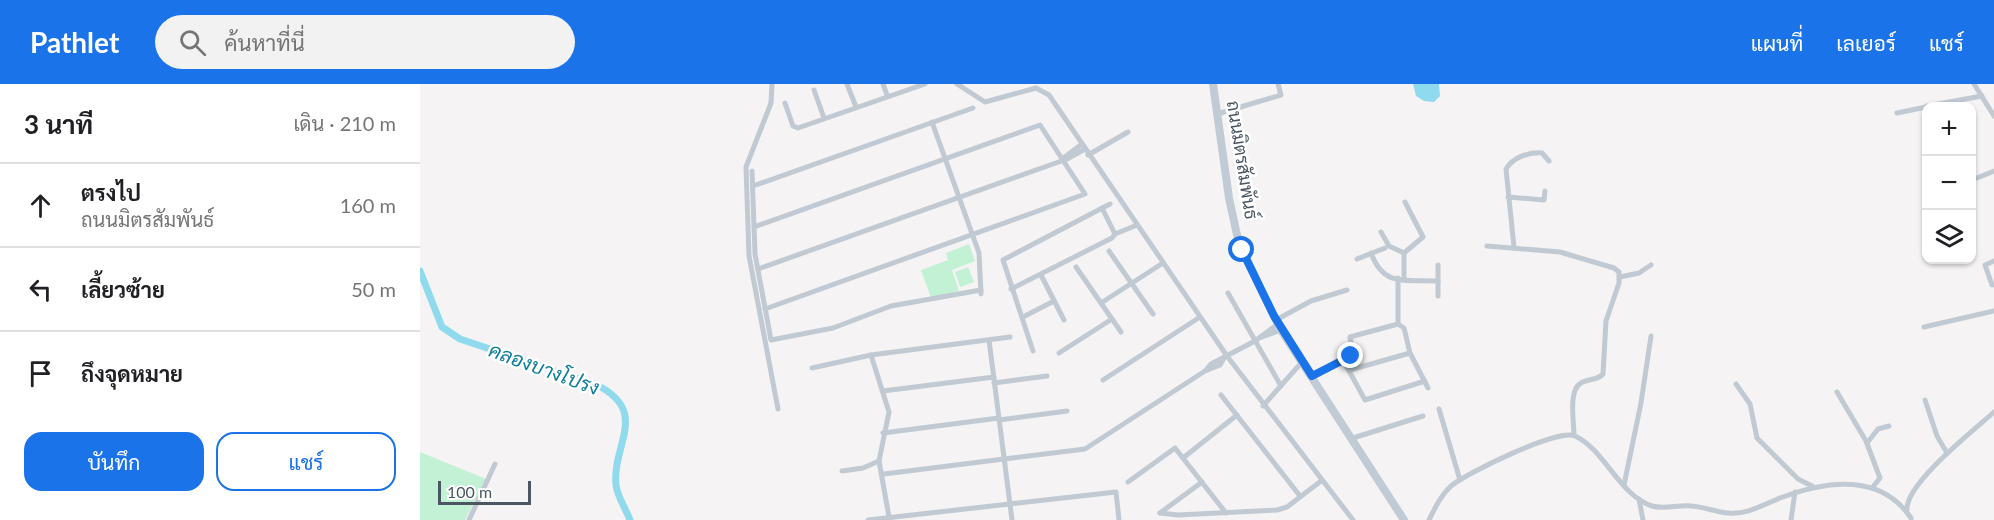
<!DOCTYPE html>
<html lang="th">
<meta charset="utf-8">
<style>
body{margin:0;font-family:Lato,Sarabun,sans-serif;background:#f2f2f2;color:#202124}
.controls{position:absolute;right:18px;top:18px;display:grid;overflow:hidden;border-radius:12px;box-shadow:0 2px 4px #0004}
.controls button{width:54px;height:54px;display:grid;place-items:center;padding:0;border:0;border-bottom:2px solid #e0e0e0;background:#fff;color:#202124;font:30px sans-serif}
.scale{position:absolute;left:18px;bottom:15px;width:93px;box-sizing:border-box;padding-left:6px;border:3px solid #4a5661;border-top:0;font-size:16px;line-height:21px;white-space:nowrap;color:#4a5661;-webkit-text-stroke:4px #fff;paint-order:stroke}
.stop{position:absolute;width:18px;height:18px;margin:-14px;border:4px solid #1a73e8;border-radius:50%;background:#fff}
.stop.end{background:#1a73e8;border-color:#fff;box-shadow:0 2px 6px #0008}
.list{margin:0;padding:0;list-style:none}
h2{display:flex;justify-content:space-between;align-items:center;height:78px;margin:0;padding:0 24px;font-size:26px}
h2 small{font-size:20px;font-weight:400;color:#757577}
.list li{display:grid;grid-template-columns:39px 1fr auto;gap:18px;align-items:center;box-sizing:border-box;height:84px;padding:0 24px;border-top:2px solid #e0e0e0}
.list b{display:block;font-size:22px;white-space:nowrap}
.list p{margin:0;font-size:20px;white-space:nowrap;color:#757577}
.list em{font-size:20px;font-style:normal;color:#757577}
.actions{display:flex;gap:12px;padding:18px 24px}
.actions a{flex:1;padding:14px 0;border:2px solid #1a73e8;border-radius:18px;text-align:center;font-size:21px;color:#1a73e8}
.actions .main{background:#1a73e8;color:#fff}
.icon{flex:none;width:33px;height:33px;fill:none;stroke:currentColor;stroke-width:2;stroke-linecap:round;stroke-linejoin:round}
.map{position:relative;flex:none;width:1574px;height:436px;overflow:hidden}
header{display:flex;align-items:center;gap:36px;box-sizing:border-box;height:84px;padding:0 30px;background:#1a73e8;color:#fff}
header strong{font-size:28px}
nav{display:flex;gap:33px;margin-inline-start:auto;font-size:21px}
.search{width:420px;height:54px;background:#f2f2f2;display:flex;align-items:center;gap:15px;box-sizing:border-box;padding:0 21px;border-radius:33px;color:#757577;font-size:22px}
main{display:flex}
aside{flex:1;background:#fff}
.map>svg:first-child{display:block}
.green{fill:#c3f1d5}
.water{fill:#90daee}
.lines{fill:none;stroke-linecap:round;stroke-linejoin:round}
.canal{stroke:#90daee;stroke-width:7}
.street{stroke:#c1cad2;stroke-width:5}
.secondary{stroke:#c1cbd6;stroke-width:8}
.route{stroke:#1a73e8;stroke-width:8}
.labels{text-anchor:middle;stroke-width:5;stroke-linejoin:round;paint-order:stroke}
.street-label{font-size:18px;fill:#4a5661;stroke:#fff}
.water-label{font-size:20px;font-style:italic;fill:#0c7c9b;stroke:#fff}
</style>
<header>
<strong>Pathlet</strong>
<div class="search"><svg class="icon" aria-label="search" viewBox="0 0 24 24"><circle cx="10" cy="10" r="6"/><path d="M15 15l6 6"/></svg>ค้นหาที่นี่</div>
<nav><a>แผนที่</a><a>เลเยอร์</a><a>แชร์</a></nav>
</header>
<main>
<aside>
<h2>3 นาที<small>เดิน · 210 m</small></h2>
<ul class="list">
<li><svg class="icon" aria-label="ahead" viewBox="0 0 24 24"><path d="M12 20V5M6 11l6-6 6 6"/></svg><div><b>ตรงไป</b><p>ถนนมิตรสัมพันธ์</p></div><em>160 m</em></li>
<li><svg class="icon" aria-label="left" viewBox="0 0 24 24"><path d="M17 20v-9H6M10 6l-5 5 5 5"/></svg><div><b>เลี้ยวซ้าย</b></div><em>50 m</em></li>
<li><svg class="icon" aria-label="arrive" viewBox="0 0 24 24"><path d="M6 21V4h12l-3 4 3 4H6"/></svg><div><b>ถึงจุดหมาย</b></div></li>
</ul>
<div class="actions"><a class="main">บันทึก</a><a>แชร์</a></div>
</aside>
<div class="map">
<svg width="1574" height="436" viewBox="0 0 1574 436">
<rect width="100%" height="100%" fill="#f5f3f3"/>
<g class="green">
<path d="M549,160L555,177L532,186L539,207L511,214L501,186L528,176L526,169Z"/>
<path d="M548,183L554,198L540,203L535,188Z"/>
<path d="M0,368L66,395L45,436H0Z"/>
</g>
<path class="water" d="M993,0H1019L1020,12L1014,18L1004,17L996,12Z"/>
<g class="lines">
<path class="canal" d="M0,187L22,243L40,255L177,301C230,328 192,360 196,401C197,412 206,425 210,436"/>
<g class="street">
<path d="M352,0L351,19L326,83L329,172L358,325"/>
<path d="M427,0L436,23"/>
<path d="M463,0L467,11"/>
<path d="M537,0L565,18L616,4L629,11L807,272L933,436"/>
<path d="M1554,0L1574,32"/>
<path d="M394,6L404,34"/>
<path d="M365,19L373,42L378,44L505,0"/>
<path d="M1507,22L1562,12"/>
<path d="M1477,29L1506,23"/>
<path d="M797,30L861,11L858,0"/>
<path d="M512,38L559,169L561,210"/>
<path d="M668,71L708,48"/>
<path d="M642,75L662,60"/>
<path d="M332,87L335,170L351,256L413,244L471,222L561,206"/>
<path d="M1552,96L1574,87"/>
<path d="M333,102L553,24"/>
<path d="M1088,113L1124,116L1125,107"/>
<path d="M334,143L620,41L665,110L345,225"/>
<path d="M961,148L969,162L984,169"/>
<path d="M695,150L717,141"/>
<path d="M1067,162L1140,168L1194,184L1199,188V199L1186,237L1183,290C1177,297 1169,294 1161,299C1148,306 1154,338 1154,351"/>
<path d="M1094,163L1086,85C1093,73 1109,68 1122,69L1129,77"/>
<path d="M689,167L733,230"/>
<path d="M951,169C964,204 985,195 1018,197"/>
<path d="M937,175L965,164"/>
<path d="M1018,181V212"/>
<path d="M656,183L701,248"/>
<path d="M338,185L647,75L665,65"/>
<path d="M621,191L644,236"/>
<path d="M1200,193L1219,189L1231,181"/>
<path d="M978,194V240"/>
<path d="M984,195V169L1003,153L985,118"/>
<path d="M1572,201L1565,181L1574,177"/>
<path d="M591,205L692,154L695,150L682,124"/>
<path d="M808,209L861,302"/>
<path d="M681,219L743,179"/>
<path d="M603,233L634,217"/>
<path d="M856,236L891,217L927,206"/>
<path d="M978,240L984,244L990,269L1008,304"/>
<path d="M1504,243L1574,227"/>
<path d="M839,254L861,246"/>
<path d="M569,256L592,436"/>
<path d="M613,267L583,176L690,120"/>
<path d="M639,269L692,235"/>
<path d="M451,271L469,328L459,377L469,433"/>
<path d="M923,276L945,316L1005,297"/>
<path d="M392,284L451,271L590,253"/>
<path d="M786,286L791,280L835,257L858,240"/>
<path d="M930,286L990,269"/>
<path d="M892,292L931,272L933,270L930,253L978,240"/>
<path d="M683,296L780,233"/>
<path d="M574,299L627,292"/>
<path d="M1316,300L1330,320L1337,354L1378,395L1392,402"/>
<path d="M463,307L574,293"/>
<path d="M1417,308L1446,357L1460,394L1452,404"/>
<path d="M801,311L880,412"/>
<path d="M1505,316L1517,352L1527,369"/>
<path d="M843,322L882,278"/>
<path d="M1019,325L1040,396"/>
<path d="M579,336L647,327"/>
<path d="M463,349L579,334"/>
<path d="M933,354L1003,332"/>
<path d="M1447,359L1458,345L1469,342"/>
<path d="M763,374L817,331"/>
<path d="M422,387L443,384L459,377"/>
<path d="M464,390L665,365L785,287L800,281L804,274"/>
<path d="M708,398L755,364L806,429"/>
<path d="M1204,401L1221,319L1231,252"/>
<path d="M1219,415L1223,436"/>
<path d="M1487,426C1485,400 1554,346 1574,328"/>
<path d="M740,429L758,431L857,426L867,423L901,397"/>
<path d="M740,429L782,398"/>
<path d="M49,436L75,380"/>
<path d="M448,436L696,408L699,436"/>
<path d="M1009,436C1015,424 1021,411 1031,402C1047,389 1138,344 1155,352C1184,365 1200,412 1232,422C1245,426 1259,420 1272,422C1284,423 1296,428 1308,429C1326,431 1343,421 1360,414C1405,397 1460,388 1491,434"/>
<path d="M1371,436L1375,408"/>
</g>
<path class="secondary" d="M793,0L809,114L817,151L828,179L861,246L984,436"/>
</g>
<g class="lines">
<path class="route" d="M822,166L854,232L892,292L931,272"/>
</g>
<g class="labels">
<g class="street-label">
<text transform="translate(822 76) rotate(81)" y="6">ถนนมิตรสัมพันธ์</text>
</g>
<g class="water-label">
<text transform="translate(124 285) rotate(20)" y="7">คลองบางโปรง</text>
</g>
</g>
</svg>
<div class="controls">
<button>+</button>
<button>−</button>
<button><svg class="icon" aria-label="layers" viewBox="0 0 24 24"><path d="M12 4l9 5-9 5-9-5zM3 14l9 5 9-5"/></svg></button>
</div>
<div class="scale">100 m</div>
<div class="stop" style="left:822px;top:166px"></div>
<div class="stop end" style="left:931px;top:272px"></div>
</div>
</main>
